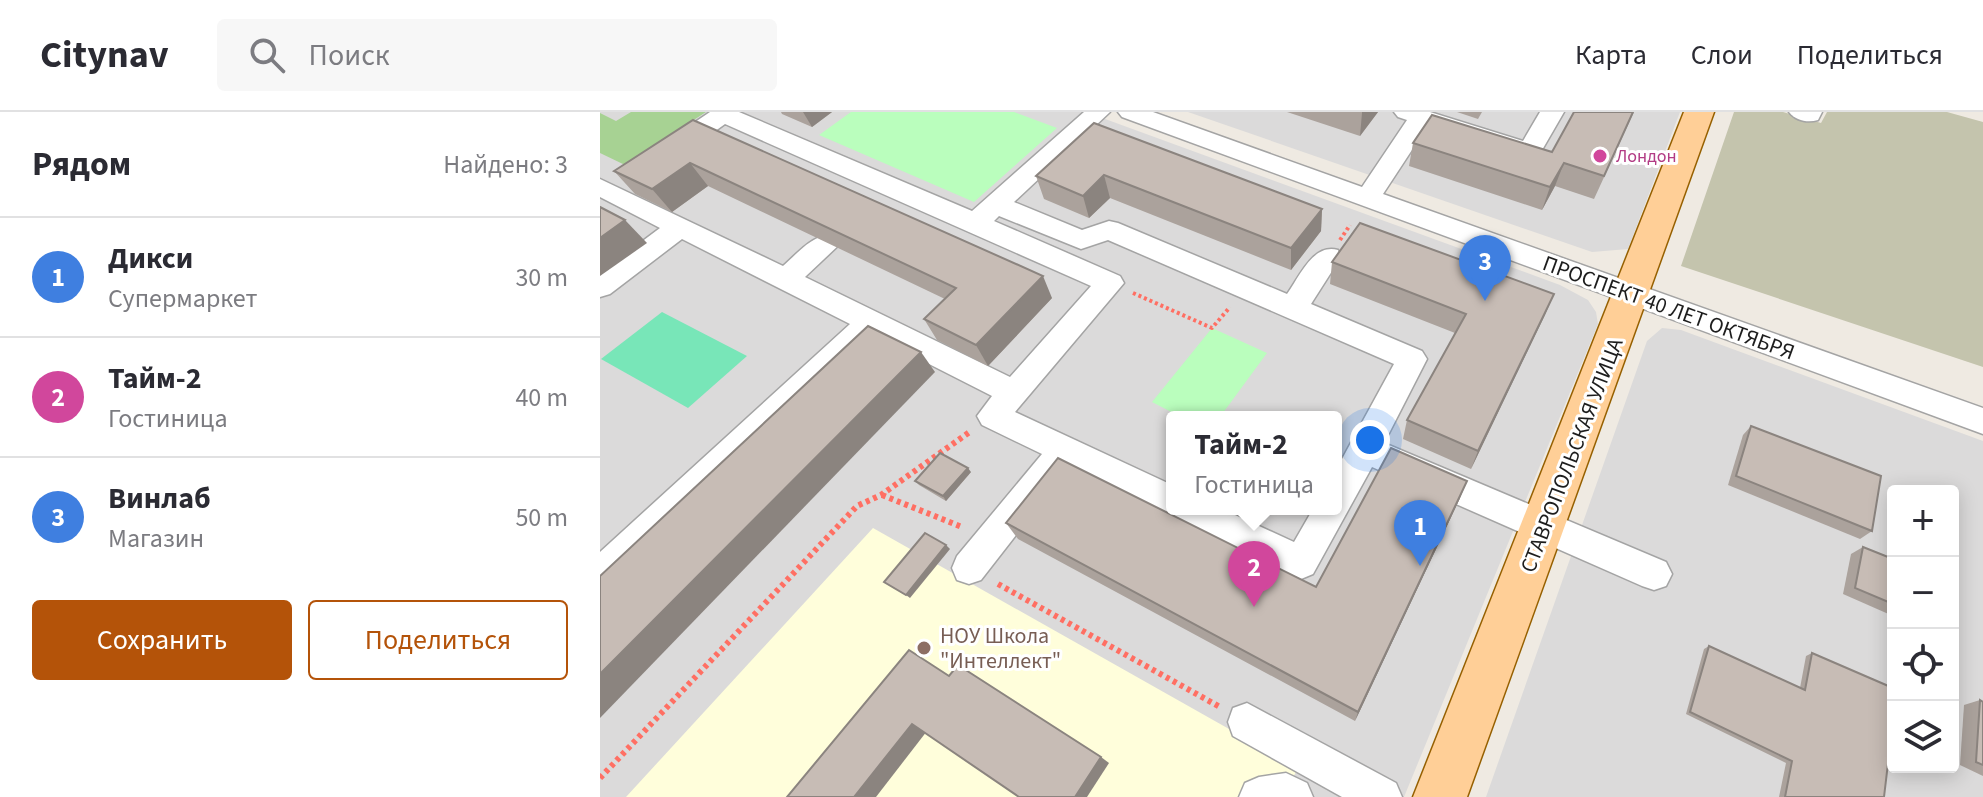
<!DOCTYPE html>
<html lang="ru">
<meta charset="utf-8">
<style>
body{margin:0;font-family:"Source Sans 3",sans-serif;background:#f7f7f7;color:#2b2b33}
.controls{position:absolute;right:24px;bottom:24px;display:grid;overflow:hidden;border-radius:8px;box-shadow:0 4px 20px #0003}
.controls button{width:72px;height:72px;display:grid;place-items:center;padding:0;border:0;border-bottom:2px solid #e1e1e2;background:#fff;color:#2b2b33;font:40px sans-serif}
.you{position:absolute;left:770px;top:328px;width:28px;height:28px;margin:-20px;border:6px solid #fff;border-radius:50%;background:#1a73e8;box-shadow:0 0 0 12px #1a73e833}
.badge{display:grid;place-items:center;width:52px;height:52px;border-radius:50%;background:#b45309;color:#fff;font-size:26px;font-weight:700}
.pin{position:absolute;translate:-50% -66px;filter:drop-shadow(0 2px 4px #0008)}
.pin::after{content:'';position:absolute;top:42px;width:28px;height:24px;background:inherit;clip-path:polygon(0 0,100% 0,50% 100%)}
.popup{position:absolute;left:566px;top:299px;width:176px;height:104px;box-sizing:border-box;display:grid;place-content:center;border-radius:8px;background:#fff;filter:drop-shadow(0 2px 6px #0005);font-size:26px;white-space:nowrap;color:#7c7c81}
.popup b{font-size:30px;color:#2b2b33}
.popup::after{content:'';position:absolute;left:50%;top:100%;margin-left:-16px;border:16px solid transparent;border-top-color:#fff}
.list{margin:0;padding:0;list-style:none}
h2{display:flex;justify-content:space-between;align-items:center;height:104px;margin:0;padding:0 32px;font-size:34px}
h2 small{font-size:26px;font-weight:400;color:#7c7c81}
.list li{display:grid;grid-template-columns:52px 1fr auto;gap:24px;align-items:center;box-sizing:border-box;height:120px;padding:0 32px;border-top:2px solid #e1e1e2}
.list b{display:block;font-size:30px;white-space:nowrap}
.list p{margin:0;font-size:26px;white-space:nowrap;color:#7c7c81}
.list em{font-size:26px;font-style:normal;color:#7c7c81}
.actions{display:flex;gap:16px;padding:24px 32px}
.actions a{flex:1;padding:18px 0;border:2px solid #b45309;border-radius:8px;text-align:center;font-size:28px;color:#b45309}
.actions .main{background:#b45309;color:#fff}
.icon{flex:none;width:44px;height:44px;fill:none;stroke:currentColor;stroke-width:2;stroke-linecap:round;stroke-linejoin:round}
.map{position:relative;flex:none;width:1383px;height:685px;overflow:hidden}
header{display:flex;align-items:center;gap:48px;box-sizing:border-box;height:112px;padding:0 40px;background:#fff;border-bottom:2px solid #e1e1e2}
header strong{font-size:38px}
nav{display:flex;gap:44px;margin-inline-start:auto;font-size:28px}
.search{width:560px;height:72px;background:#f7f7f7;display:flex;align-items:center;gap:20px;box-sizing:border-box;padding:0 28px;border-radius:8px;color:#7c7c81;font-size:30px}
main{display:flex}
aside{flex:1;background:#fff}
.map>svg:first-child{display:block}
.residential{fill:#dbdada;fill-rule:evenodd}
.education{fill:#fffedb}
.construction{fill:#c4c4ad}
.forest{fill:#a7d293}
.park{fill:#bafebd}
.pitch{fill:#78e6b8}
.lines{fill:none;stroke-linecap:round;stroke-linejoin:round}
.minor-casing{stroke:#a4a4a4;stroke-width:3}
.major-casing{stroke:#966000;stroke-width:3}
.path-far1{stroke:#ff6f63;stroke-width:4;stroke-dasharray:3 3;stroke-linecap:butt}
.path{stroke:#ff6f63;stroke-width:6;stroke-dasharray:4 4;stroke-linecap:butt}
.minor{fill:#fff;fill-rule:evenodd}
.major{fill:#ffcf97;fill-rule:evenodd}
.wall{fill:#aba29c}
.shaded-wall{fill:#8b847f}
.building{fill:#c7bcb5;stroke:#8b847f;stroke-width:2}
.hotel-dot{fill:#d1479c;stroke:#fff;stroke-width:3}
.education-dot{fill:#8d6e63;stroke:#fff;stroke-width:3}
.labels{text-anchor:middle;stroke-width:6;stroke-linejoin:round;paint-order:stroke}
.far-hotel-label{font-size:18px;fill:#b23c85;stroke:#fff;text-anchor:start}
.street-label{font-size:22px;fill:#1d1d1d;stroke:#fff}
.education-label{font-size:22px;fill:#785e54;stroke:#fff;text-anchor:start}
</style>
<header>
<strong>Citynav</strong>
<div class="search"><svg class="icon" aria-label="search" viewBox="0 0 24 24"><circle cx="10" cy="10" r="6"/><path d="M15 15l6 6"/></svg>Поиск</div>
<nav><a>Карта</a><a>Слои</a><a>Поделиться</a></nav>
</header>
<main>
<aside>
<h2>Рядом<small>Найдено: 3</small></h2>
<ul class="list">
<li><span class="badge" style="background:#3f7fe0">1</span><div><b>Дикси</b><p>Супермаркет</p></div><em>30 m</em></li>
<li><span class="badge" style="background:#d1479c">2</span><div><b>Тайм-2</b><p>Гостиница</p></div><em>40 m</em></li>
<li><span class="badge" style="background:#3f7fe0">3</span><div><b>Винлаб</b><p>Магазин</p></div><em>50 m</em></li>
</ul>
<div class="actions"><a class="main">Сохранить</a><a>Поделиться</a></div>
</aside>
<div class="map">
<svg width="1383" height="685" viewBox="0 0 1383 685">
<rect width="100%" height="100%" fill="#efeae2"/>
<g class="residential">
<path d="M0,0H486L960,173L988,188L996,200L998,212L804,685H0ZM572,305H736V397H572Z"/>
<path d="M588,0H1080L1028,137L992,140Z"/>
<path d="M1062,216L1081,218L1383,329V685H886L1047,229ZM1293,379H1353V655H1293Z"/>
</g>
<path class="education" d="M273,416L698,656L683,685H26Z"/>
<path class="construction" d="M1134,0H1183L1221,11L1227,0H1347L1383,10V255L1081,154Z"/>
<path class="forest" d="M31,0H106L25,53L0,41V1L16,9Z"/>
<g class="park">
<path d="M251,0H414L457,16L374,90L219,23Z"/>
<path d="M612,216L667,241L620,305H581L552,290Z"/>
</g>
<path class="pitch" d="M62,200L147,244L88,296L1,247Z"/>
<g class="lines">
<g class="minor-casing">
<g id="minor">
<path d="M110,0H139L372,99L484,0H510L414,90L482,118L509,109L518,111L687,182C700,164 713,131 738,138L741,145L711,192L822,239L827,247L784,331L1066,450L1072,462L1066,474L1054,478L1042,474L772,355L713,462L701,467L576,408L574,403L560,399L469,355L381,468L369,472L357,468L352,456L357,444L442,342L382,313L377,304L392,284L274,224L12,475L0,479V440L250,212L82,127L10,182L0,185V161L60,116L0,85V67L183,154C198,141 216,118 237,124L241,131L205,165L410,265L491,174L125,12L79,45H61L58,39L61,33ZM399,104L481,137L508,128L794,252L736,358V397H713L694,430L622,397H572V373L415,300L524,171L520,164L394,109Z"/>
<path d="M518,0H553L762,75L807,8L798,5L794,0H830L923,29L940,0H964L938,45L929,47L827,15L783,82L1383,296V322L522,5Z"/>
<path d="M1189,0H1222L1218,8C1208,11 1196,9 1189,0Z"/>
<path d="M647,591L796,671L802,685H742L633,624L628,610L633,596Z"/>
<path d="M686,661L707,671L713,685H639L645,671L659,665Z"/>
</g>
</g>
<g class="major-casing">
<path id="major" d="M1084,0H1114L867,685H813Z"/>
</g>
<g class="path-far1">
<path d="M740,128L750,113"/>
<path d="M533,181L612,216L630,195"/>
</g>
<g class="path">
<path d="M282,383L362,415"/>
<path d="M398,472L620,595"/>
<path d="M0,666L257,394L281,383L371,319"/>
</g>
<use href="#minor" class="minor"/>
<use href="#major" class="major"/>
</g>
<g class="wall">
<path d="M181,0H232L212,15L182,2Z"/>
<path d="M687,0H778L760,24Z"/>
<path d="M857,0H882L878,7Z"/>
<path d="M1034,0L994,87L955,74L942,98L809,54L813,31L952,40Z"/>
<path d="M93,8L452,186L388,254L337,228L324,207L345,187L108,74L72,100L35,82L14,59Z"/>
<path d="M494,11L722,97L721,119L691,158L510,86L489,106L444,87L436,64Z"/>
<path d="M732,150L954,182L871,357L803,327L807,308L855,221L730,172Z"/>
<path d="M1151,314L1272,419L1260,427L1128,373L1143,323Z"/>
<path d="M371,360L346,389L319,373L315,369Z"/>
<path d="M860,386L755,609L418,427L406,411L716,475Z"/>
<path d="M1263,435L1293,447V504L1243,482L1251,442Z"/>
<path d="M1109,534L1200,576L1206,544L1212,541L1284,685H1179L1186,651L1086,602L1104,537Z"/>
<path d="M1380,588L1383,590V664L1360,653L1364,593Z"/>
</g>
<g class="shaded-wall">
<path d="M203,0H232L212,15Z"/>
<path d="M762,0H778L760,24L762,1Z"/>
<path d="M90,51L108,74L72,100L52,77Z"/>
<path d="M964,51L955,74L942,98L950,75Z"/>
<path d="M504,63L510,86L489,106L483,84Z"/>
<path d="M722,97L721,119L691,158V136Z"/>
<path d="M25,108L47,131L0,164V126Z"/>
<path d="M443,164L452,186L388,254L376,233Z"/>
<path d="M954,182L945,203L871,357L878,339Z"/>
<path d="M321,240L335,260L0,606V562Z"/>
<path d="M368,356L371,360L346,389L343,384Z"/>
<path d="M867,369L860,386L755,609L758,600Z"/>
<path d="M346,433L350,437L310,486L306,483Z"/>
<path d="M312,612L327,619L276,685H254Z"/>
<path d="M501,645L509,651L487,685H475Z"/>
</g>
<g class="building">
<path d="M974,0H1033L1004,64L964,51L950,75L813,31L832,3L952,40Z"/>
<path d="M93,8L443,164L376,233L324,207L356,176L90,51L52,77L14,59Z"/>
<path d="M494,11L722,97L691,136L504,63L483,84L436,64Z"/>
<path d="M0,95L25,108L0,126Z"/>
<path d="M760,111L954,182L878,339L807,308L866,202L732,150Z"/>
<path d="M268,214L321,240L0,562V464Z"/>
<path d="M1151,314L1281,364L1272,419L1136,364Z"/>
<path d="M791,336L867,369L758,600L406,411L458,346L716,475Z"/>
<path d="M340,341L368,356L343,384L315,369Z"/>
<path d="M325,421L346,433L306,483L284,470Z"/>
<path d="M1263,435L1293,447V492L1255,476Z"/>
<path d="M1109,534L1205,578L1212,541L1293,576V609L1284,685H1185L1192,649L1090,600Z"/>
<path d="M309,538L349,564L358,553L501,645L475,685H419L312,612L254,685H187Z"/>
<path d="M1380,588L1383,590V653L1376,650Z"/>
</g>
<circle class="hotel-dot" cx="1000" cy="44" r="8"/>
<circle class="education-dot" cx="324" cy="536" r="8"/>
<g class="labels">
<g class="far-hotel-label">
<text x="1016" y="50">Лондон</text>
</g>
<g class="street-label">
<text transform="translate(1069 195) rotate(20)" y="8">ПРОСПЕКТ 40 ЛЕТ ОКТЯБРЯ</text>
<text transform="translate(971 343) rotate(-69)" y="8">СТАВРОПОЛЬСКАЯ УЛИЦА</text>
</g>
<g class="education-label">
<text x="340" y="531">НОУ Школа<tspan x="340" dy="25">"Интеллект"</tspan></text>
</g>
</g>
</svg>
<div class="controls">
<button>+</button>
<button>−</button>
<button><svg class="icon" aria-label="locate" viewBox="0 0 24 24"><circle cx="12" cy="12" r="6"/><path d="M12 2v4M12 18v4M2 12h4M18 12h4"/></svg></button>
<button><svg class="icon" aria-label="layers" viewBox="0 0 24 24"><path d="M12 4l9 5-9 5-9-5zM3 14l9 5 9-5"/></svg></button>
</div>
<div class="you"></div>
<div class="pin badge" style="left:820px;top:454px;background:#3f7fe0">1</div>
<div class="pin badge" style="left:654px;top:495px;background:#d1479c">2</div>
<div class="popup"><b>Тайм-2</b>Гостиница</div>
<div class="pin badge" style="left:885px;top:189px;background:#3f7fe0">3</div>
</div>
</main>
